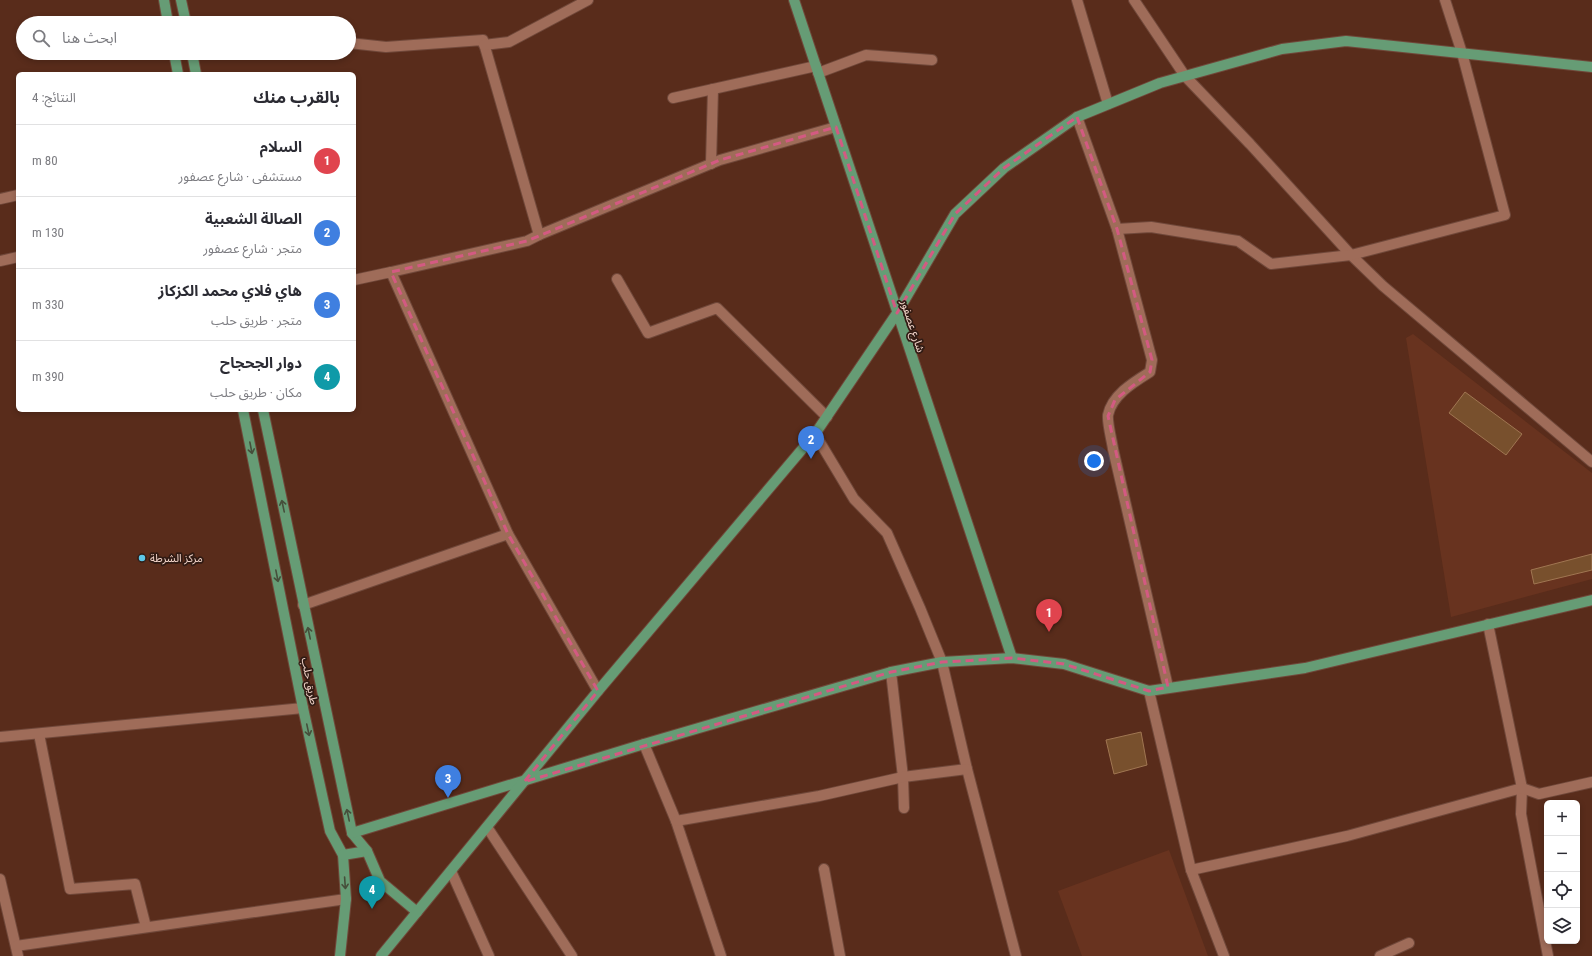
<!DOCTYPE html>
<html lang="ar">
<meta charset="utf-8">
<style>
body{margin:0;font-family:"Roboto Condensed","Noto Sans Arabic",sans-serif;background:#f2f2f3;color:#2b2b33;direction:rtl}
.controls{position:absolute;right:12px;bottom:12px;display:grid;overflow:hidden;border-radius:6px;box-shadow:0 2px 6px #0003}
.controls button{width:36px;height:36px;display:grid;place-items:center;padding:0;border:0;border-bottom:1px solid #e1e1e2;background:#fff;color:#2b2b33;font:20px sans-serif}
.you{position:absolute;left:1094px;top:461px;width:14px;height:14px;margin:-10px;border:3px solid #fff;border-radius:50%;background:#1a73e8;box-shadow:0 0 0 6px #1a73e833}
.badge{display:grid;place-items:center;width:26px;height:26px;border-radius:50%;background:#427184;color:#fff;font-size:13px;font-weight:700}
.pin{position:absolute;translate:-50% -33px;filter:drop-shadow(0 1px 2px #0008)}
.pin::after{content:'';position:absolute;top:21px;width:14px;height:12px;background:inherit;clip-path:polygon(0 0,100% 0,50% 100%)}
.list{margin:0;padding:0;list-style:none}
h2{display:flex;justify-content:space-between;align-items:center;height:52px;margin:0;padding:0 16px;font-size:17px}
h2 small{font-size:13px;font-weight:400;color:#7c7c81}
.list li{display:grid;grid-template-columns:26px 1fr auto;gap:12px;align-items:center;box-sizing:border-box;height:72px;padding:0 16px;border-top:1px solid #e1e1e2}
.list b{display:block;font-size:15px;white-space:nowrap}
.list p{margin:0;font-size:13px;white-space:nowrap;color:#7c7c81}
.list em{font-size:13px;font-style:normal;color:#7c7c81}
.icon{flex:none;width:22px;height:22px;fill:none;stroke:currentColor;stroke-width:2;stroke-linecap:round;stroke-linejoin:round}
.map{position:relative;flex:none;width:1592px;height:956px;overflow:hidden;direction:ltr}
.search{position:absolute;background:#fff;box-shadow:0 2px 6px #0003;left:16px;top:16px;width:340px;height:44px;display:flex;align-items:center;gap:10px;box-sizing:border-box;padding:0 14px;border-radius:22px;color:#7c7c81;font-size:15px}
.panel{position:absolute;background:#fff;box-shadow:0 2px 6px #0003;left:16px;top:72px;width:340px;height:340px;border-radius:6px;direction:rtl}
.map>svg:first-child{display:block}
.built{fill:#68331f}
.building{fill:#78502d;stroke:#a07652}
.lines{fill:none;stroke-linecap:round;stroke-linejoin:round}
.minor-casing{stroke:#70483a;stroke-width:12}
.major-casing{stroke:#70483a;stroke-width:12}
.minor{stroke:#9f6c59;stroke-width:10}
.major{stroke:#669c75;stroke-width:10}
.oneway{stroke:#464f3b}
.marked{fill:none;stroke:#d35a82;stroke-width:3;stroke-dasharray:8 5;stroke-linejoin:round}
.poi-dot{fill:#5dc7e8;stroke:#301b14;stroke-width:1.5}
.labels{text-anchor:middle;stroke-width:3.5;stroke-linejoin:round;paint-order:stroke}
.street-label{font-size:11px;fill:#f2d4c9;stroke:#301b14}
.poi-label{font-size:11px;fill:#f2d4c9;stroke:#301b14;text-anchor:start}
</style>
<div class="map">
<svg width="1592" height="956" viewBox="0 0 1592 956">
<rect width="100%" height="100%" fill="#592c1b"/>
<g class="built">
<path d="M1413,334L1592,473V579L1451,617L1406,338Z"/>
<path d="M1169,850L1208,956H1082L1058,891Z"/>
</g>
<g class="building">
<path d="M1465,392L1522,434L1506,455L1449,413Z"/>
<path d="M1592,554V570L1534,584L1531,570Z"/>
<path d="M1141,732L1147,765L1114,774L1106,740Z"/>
</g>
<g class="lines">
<g class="minor-casing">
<g id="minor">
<path d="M1077,0L1108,104"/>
<path d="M1134,0L1185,76L1250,144L1351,255L1383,286L1592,462"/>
<path d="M349,43L386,47L483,40L539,235L527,241L391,272"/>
<path d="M484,45L509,42L588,0"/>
<path d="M818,73L866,55L932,60"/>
<path d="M673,98L816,66"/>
<path d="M1077,117L1117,229L1152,360L1150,372C1134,382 1112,395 1108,415C1107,423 1112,441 1113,449L1168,687"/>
<path d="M711,164L713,89"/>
<path d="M0,199L18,195"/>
<path d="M1117,229L1151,227L1238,241L1271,264L1351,255L1505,215L1462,53L1445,0"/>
<path d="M539,235L720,160L836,127"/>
<path d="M0,261L18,257"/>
<path d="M617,279L648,333L717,308L827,417"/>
<path d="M354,280L391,272L508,534L598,691"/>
<path d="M815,434L854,499L887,533L920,608L942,662L967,769L1016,956"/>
<path d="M303,605L508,534"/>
<path d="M1488,624L1522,788L1521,814L1548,956"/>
<path d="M891,672L903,777L904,808"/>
<path d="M1149,691L1191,870L1224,956"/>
<path d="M39,734L70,889L135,884L146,927"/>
<path d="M0,737L303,708"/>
<path d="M644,744L676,821L721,956"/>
<path d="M676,821L819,796L903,777L967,769"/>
<path d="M487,827L572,956"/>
<path d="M824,869L840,956"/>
<path d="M1191,870L1347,836L1522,788L1539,794L1592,782"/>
<path d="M451,871L489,956"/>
<path d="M0,879L18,956"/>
<path d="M16,946L346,899"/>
<path d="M1380,956L1409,943"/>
</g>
</g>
<g class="major-casing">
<g id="major">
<path d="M164,0L168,23"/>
<path d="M181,0L186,23"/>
<path d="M794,0L1012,658"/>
<path d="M174,53L178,74"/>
<path d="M192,53L196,74"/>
<path d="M243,410L303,708L330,831L343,855L346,899L340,956"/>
<path d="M263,410L352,833L367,851L380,881L417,912"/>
<path d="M352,833L644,744L891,672L942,662L1012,658L1064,664L1149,691L1305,668L1592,600"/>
<path d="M343,855L367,851"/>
<path d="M381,956L598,691L815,434L897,313L955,214L1004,168L1077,117L1160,83L1282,49L1346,41L1592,67"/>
</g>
</g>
<use href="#minor" class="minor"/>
<use href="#major" class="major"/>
</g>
<defs><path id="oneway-shaft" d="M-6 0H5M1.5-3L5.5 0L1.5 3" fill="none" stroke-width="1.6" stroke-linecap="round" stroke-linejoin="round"/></defs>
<g class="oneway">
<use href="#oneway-shaft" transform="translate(251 448) rotate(79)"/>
<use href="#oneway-shaft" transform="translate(283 506) rotate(-102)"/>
<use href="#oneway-shaft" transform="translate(277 576) rotate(79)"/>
<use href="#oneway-shaft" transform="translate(309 633) rotate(-102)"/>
<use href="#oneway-shaft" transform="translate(308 730) rotate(78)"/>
<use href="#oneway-shaft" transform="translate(348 815) rotate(-102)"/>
<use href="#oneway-shaft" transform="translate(345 883) rotate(86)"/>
</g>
<path class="marked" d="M1077,117L1117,229L1152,360L1150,372L1115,400L1108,416L1168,687L1149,691L1064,664L1012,658L942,662L891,672L524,782L598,691L508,534L391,272L527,241L720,160L836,127L897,313L955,214L1004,168Z"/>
<circle class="poi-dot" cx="142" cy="558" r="4"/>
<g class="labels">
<g class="street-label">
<text transform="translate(913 326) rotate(72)" y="4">شارع عصفور</text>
<text transform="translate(310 681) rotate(79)" y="4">طريق حلب</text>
</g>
<g class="poi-label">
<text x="150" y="562">مركز الشرطة</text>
</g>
</g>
</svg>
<div class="controls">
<button>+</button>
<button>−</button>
<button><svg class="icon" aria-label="locate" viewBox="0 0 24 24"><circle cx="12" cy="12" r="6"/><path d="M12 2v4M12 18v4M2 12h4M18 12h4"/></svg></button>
<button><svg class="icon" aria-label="layers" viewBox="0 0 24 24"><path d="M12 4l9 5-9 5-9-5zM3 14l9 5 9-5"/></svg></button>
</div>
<div class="you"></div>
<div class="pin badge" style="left:1049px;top:632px;background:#e0444e">1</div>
<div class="pin badge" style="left:811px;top:459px;background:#3f7fe0">2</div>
<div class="pin badge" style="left:448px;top:798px;background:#3f7fe0">3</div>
<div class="pin badge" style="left:372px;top:909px;background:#0f9aa8">4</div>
<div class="search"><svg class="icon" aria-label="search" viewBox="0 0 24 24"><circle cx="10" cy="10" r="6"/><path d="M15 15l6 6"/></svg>ابحث هنا</div>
<section class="panel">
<h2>بالقرب منك<small>النتائج: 4</small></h2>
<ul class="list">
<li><span class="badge" style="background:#e0444e">1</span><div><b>السلام</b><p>مستشفى · شارع عصفور</p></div><em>80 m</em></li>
<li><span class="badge" style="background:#3f7fe0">2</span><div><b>الصالة الشعبية</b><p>متجر · شارع عصفور</p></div><em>130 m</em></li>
<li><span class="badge" style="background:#3f7fe0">3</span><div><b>هاي فلاي محمد الكزكاز</b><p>متجر · طريق حلب</p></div><em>330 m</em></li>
<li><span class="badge" style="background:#0f9aa8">4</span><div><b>دوار الجحجاح</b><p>مكان · طريق حلب</p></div><em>390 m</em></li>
</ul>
</section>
</div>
